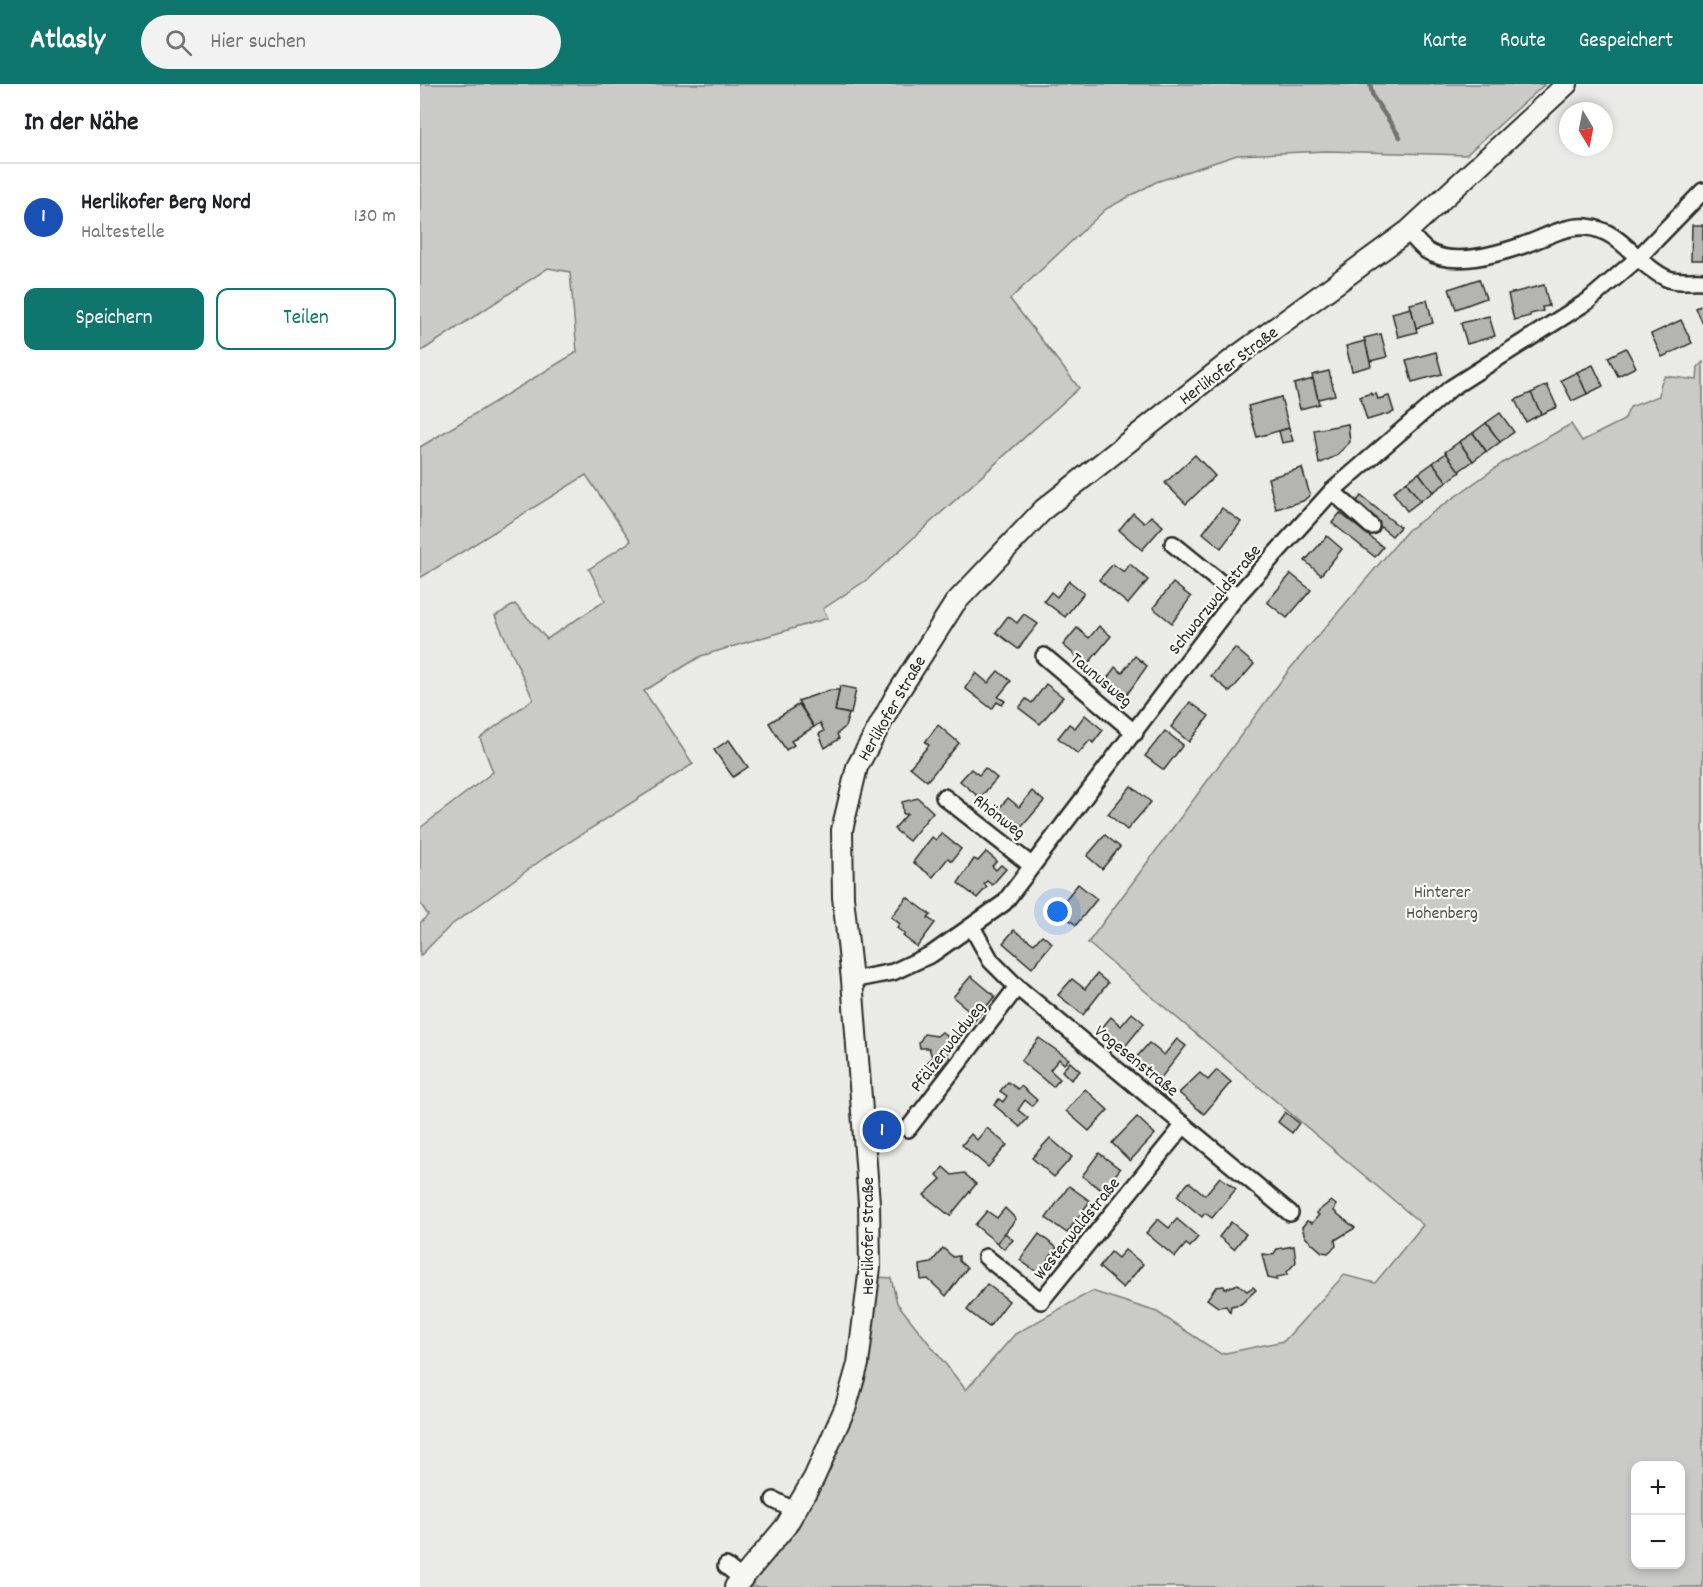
<!DOCTYPE html>
<html lang="de">
<meta charset="utf-8">
<style>
body{margin:0;font-family:Dekko,sans-serif;background:#f2f2f2;color:#202124}
.controls{position:absolute;right:18px;bottom:18px;display:grid;overflow:hidden;border-radius:12px;box-shadow:0 3px 9px #0003}
.controls button{width:54px;height:54px;display:grid;place-items:center;padding:0;border:0;border-bottom:2px solid #e0e0e0;background:#fff;color:#202124;font:30px sans-serif}
.compass{position:absolute;left:1139px;top:18px;width:54px;height:54px;border-radius:50%;background:#fff;box-shadow:0 3px 9px #0003;rotate:170deg}
.you{position:absolute;left:638px;top:828px;width:21px;height:21px;margin:-15px;border:4px solid #fff;border-radius:50%;background:#1a73e8;box-shadow:0 0 0 9px #1a73e833}
.badge{display:grid;place-items:center;width:39px;height:39px;border-radius:50%;background:#0f766e;color:#fff;font-size:20px;font-weight:700}
.pin{position:absolute;translate:-50% -50%;border:3px solid #fff;box-shadow:0 2px 6px #0006}
.list{margin:0;padding:0;list-style:none}
h2{display:flex;justify-content:space-between;align-items:center;height:78px;margin:0;padding:0 24px;font-size:26px}
h2 small{font-size:20px;font-weight:400;color:#757577}
.list li{display:grid;grid-template-columns:39px 1fr auto;gap:18px;align-items:center;box-sizing:border-box;height:108px;padding:0 24px;border-top:2px solid #e0e0e0}
.list b{display:block;font-size:22px;white-space:nowrap}
.list p{margin:0;font-size:20px;white-space:nowrap;color:#757577}
.list em{font-size:20px;font-style:normal;color:#757577}
.actions{display:flex;gap:12px;padding:18px 24px}
.actions a{flex:1;padding:14px 0;border:2px solid #0f766e;border-radius:12px;text-align:center;font-size:21px;color:#0f766e}
.actions .main{background:#0f766e;color:#fff}
.icon{flex:none;width:33px;height:33px;fill:none;stroke:currentColor;stroke-width:2;stroke-linecap:round;stroke-linejoin:round}
.map{position:relative;flex:none;width:1283px;height:1503px;overflow:hidden}
header{display:flex;align-items:center;gap:36px;box-sizing:border-box;height:84px;padding:0 30px;background:#0f766e;color:#fff}
header strong{font-size:28px}
nav{display:flex;gap:33px;margin-inline-start:auto;font-size:21px}
.search{width:420px;height:54px;background:#f2f2f2;display:flex;align-items:center;gap:15px;box-sizing:border-box;padding:0 21px;border-radius:33px;color:#757577;font-size:22px}
main{display:flex}
aside{flex:1;background:#fff}
.map>svg:first-child{display:block}
.green{fill:#cacac7;stroke:#7a7a79;stroke-width:1.5;fill-rule:evenodd}
.lines{fill:none;stroke-linecap:round;stroke-linejoin:round}
.stream{stroke:#727270;stroke-width:4.5}
.building{fill:#b4b4b1;stroke:#2b2b2b;stroke-width:1.5}
.minor-casing{stroke:#2b2b2b;stroke-width:20}
.major-casing{stroke:#2b2b2b;stroke-width:24}
.minor{stroke:#f6f6f2;stroke-width:15}
.major{stroke:#f6f6f2;stroke-width:20}
.labels{text-anchor:middle;stroke-width:4.5;stroke-linejoin:round;paint-order:stroke}
.street-label{font-size:18px;fill:#2b2b2b;stroke:#f6f6f2}
.park-label{font-size:18px;fill:#535352;stroke:#f6f6f2}
</style>
<header>
<strong>Atlasly</strong>
<div class="search"><svg class="icon" aria-label="search" viewBox="0 0 24 24"><circle cx="10" cy="10" r="6"/><path d="M15 15l6 6"/></svg>Hier suchen</div>
<nav><a>Karte</a><a>Route</a><a>Gespeichert</a></nav>
</header>
<main>
<aside>
<h2>In der Nähe<small></small></h2>
<ul class="list">
<li><span class="badge" style="background:#1a4fb4">1</span><div><b>Herlikofer Berg Nord</b><p>Haltestelle</p></div><em>130 m</em></li>
</ul>
<div class="actions"><a class="main">Speichern</a><a>Teilen</a></div>
</aside>
<div class="map">
<svg width="1283" height="1503" viewBox="0 0 1283 1503">
<rect width="100%" height="100%" fill="#eaeae6"/>
<filter id="ink" filterUnits="userSpaceOnUse"><feTurbulence type="fractalNoise" baseFrequency=".0167" numOctaves="2"/><feDisplacementMap in="SourceGraphic" scale="12" xChannelSelector="R" yChannelSelector="G"/><feConvolveMatrix kernelMatrix="1 2 1 2 8 2 1 2 1" color-interpolation-filters="sRGB"/></filter>
<g filter="url(#ink)">
<g class="green">
<path d="M0,0H1125L1046,71L907,67L817,71L736,98L686,125L590,215L659,304L448,495L403,525L408,534L281,572L224,607L273,680L127,772L30,842L0,872V839L8,831L0,819V744L73,688L60,654L113,615L75,532L95,520L127,555L185,517L169,485L211,457L166,391L0,494V363L157,268L150,188L128,184L0,268Z"/>
<path d="M1283,278V1503H329C409,1399 448,1326 458,1193L471,1194L477,1219L546,1306L595,1250L672,1207L737,1228L801,1270L864,1257L924,1191L955,1199L1003,1141L668,859L869,586L988,446L1084,378L1151,340L1162,357L1204,336L1210,323L1239,312L1241,299L1245,292L1277,296L1278,283ZM1216,1382H1260V1480H1216Z"/>
</g>
<g class="lines">
<path class="stream" d="M950,0L953,13L980,53"/>
</g>
<g class="building">
<path d="M1272,141H1283V176H1271Z"/>
<path d="M1059,195L1066,214L1036,225L1029,205Z"/>
<path d="M1124,201L1129,222L1122,223L1123,227L1110,230V232L1094,236L1088,210Z"/>
<path d="M1007,216L1013,239L996,244L990,220Z"/>
<path d="M1283,221V240L1276,224Z"/>
<path d="M991,224L997,248L978,253L972,229Z"/>
<path d="M1069,232L1075,252L1047,260L1041,239Z"/>
<path d="M1261,236L1272,259L1242,273L1231,250Z"/>
<path d="M961,250L967,273L950,277L944,254Z"/>
<path d="M945,257L951,282L932,287L926,262Z"/>
<path d="M1206,264L1216,283L1198,292L1188,273Z"/>
<path d="M1016,268L1022,290L992,298L986,276Z"/>
<path d="M1173,281L1183,302L1167,310L1157,288Z"/>
<path d="M909,287L915,311L898,315L892,291Z"/>
<path d="M1157,288L1167,310L1152,317L1141,296Z"/>
<path d="M893,295L899,320L880,325L874,300Z"/>
<path d="M1127,301L1137,323L1121,330L1111,309Z"/>
<path d="M951,309L952,311L956,310L958,315L969,312L974,328L947,336L940,313Z"/>
<path d="M1111,309L1121,330L1106,338L1095,316Z"/>
<path d="M861,313L869,344L837,353L828,322Z"/>
<path d="M1080,329L1094,348L1080,358L1066,339Z"/>
<path d="M1066,339L1080,358L1067,368L1053,349Z"/>
<path d="M928,340L930,358L916,372L899,380L894,346Z"/>
<path d="M869,344L873,357L862,359L859,347Z"/>
<path d="M1053,349L1066,367L1053,377L1039,358Z"/>
<path d="M1039,358L1053,377L1039,387L1025,368Z"/>
<path d="M1026,369L1040,388L1027,398L1013,379Z"/>
<path d="M775,371L795,392L766,420L745,399Z"/>
<path d="M1013,379L1027,398L1013,408L999,389Z"/>
<path d="M882,384L890,411L883,417L856,425L848,394Z"/>
<path d="M999,389L1013,408L1000,417L986,398Z"/>
<path d="M986,398L1000,417L987,427L973,408Z"/>
<path d="M941,412L980,443L972,452L934,421Z"/>
<path d="M802,424L821,438L801,464L783,449Z"/>
<path d="M713,429L724,439L731,432L743,442L722,466L699,446Z"/>
<path d="M920,429L963,463L955,473L912,439Z"/>
<path d="M907,452L922,465L901,491L885,477Z"/>
<path d="M693,480L704,488L710,480L728,496L708,520L679,496Z"/>
<path d="M871,490L891,506L867,534L847,518Z"/>
<path d="M649,497L664,509L645,533L624,517L631,508L637,513Z"/>
<path d="M753,499L771,513L752,539L733,524Z"/>
<path d="M604,530L618,540L598,565L576,548L588,532L597,539Z"/>
<path d="M679,542L691,552L667,581L643,561L657,544L669,554Z"/>
<path d="M815,564L834,580L810,608L791,592Z"/>
<path d="M715,572L727,582L706,612L686,596L695,583L702,589Z"/>
<path d="M578,587L591,597L578,613L585,617L582,621L577,618L572,625L545,604L556,589L568,599Z"/>
<path d="M626,600L643,613L620,640L599,624L606,615L612,619Z"/>
<path d="M420,602L436,605L431,630L415,627Z"/>
<path d="M410,606H419L415,627L429,630L425,643L417,650L419,655L405,664L399,650L404,647L400,639L394,643L378,617Z"/>
<path d="M770,618L789,632L769,658L751,643Z"/>
<path d="M379,620L394,643L371,657L374,661L366,666L349,639Z"/>
<path d="M665,631L683,646L673,659L670,656L658,670L638,654L649,640L655,644Z"/>
<path d="M518,641L539,659L507,697L490,683L509,661L505,658Z"/>
<path d="M745,647L763,661L744,686L725,672Z"/>
<path d="M309,656L328,683L313,693L294,666Z"/>
<path d="M565,684L577,694L560,714L540,697L551,685L559,691Z"/>
<path d="M711,702L731,718L707,746L688,730Z"/>
<path d="M612,707L624,717L599,746L577,727L588,714L599,723Z"/>
<path d="M498,714L513,728L489,757L474,745L487,730H483L482,718Z"/>
<path d="M521,749L541,765L532,777L528,774L513,793L493,778L512,753L516,756Z"/>
<path d="M685,751L700,763L682,785L667,772Z"/>
<path d="M566,768L577,777L572,782L576,786L581,781L586,785L572,801L567,797L564,800L567,803L557,814L538,799L554,775L558,777Z"/>
<path d="M658,800L677,815L656,841L637,826Z"/>
<path d="M487,813L511,831L508,834L515,839L497,863L483,852L485,850L477,844L480,840L471,833Z"/>
<path d="M594,846L614,860L622,851L632,859L612,884L583,859Z"/>
<path d="M677,890L688,899L663,931L638,911L652,895L665,905Z"/>
<path d="M551,892L575,912L551,941L544,936L551,928L533,913Z"/>
<path d="M712,929L724,939L703,965L680,946L691,933L701,942Z"/>
<path d="M522,948L534,958L527,971L530,974L517,989L503,984L512,973L509,964H500L499,959L504,950L517,952Z"/>
<path d="M619,954L649,975L644,980L639,975L630,986L640,995L633,1003L601,977Z"/>
<path d="M757,955L766,962L740,995L715,975L729,959L744,971Z"/>
<path d="M650,978L660,987L651,996L642,987Z"/>
<path d="M797,986L811,998L784,1030L759,1009L780,989L788,996Z"/>
<path d="M588,998L598,1005L601,1002L617,1016L612,1022L605,1016L598,1026L608,1034L600,1043L574,1021L579,1015L583,1018L587,1012L580,1007Z"/>
<path d="M665,1005L688,1026L669,1047L646,1027Z"/>
<path d="M865,1028L879,1039L872,1049L858,1038Z"/>
<path d="M717,1033L735,1050L710,1077L692,1059Z"/>
<path d="M567,1044L587,1061L568,1083L542,1061L551,1050L557,1056Z"/>
<path d="M630,1054L652,1073L634,1093L612,1074Z"/>
<path d="M679,1069L700,1085L683,1107L662,1092Z"/>
<path d="M523,1083L532,1091L544,1089L556,1100L530,1132L504,1111L521,1095L517,1091Z"/>
<path d="M800,1093L816,1105L792,1134L785,1129L782,1133L757,1112L769,1098L785,1111Z"/>
<path d="M649,1102L670,1117L647,1149L626,1134Z"/>
<path d="M911,1117L916,1121L914,1127L935,1144L915,1156L916,1162L908,1169L902,1168L885,1153L882,1143L887,1137L892,1139L899,1131L896,1129Z"/>
<path d="M585,1124L596,1135L577,1159L555,1141L567,1127L577,1134Z"/>
<path d="M738,1135L749,1144L757,1135L778,1153L770,1163L766,1160L755,1173L726,1149Z"/>
<path d="M811,1138L826,1150L814,1165L799,1153Z"/>
<path d="M585,1149L593,1156L584,1165L577,1159Z"/>
<path d="M619,1150L637,1164L618,1189L600,1176Z"/>
<path d="M874,1162L876,1178L867,1188V1191L857,1193V1196L848,1194L842,1170L853,1171L857,1165Z"/>
<path d="M523,1164L533,1173L539,1172V1177L547,1184L526,1212L508,1195L501,1196L500,1181L511,1179Z"/>
<path d="M705,1166L723,1180L703,1204L679,1183L691,1168L698,1174Z"/>
<path d="M567,1200L589,1217L569,1243L547,1226Z"/>
<path d="M818,1200L827,1207L833,1203L836,1206L821,1220L811,1222L810,1228L806,1222L798,1223L787,1215L796,1203L804,1202L805,1205Z"/>
</g>
<g class="lines">
<g class="minor-casing">
<g id="minor">
<path d="M988,147C993,153 1000,162 1007,167C1032,183 1074,171 1101,162C1122,155 1145,141 1167,143C1201,146 1216,180 1246,194C1256,199 1272,196 1283,197"/>
<path d="M912,407L951,442"/>
<path d="M753,460L817,512"/>
<path d="M624,572L715,649"/>
<path d="M524,713L611,781"/>
<path d="M552,843L571,877L597,903L870,1129"/>
<path d="M432,896L473,888L512,870L584,819L817,512L912,407L1031,304L1168,217L1217,175L1283,107"/>
<path d="M488,1045L597,903"/>
<path d="M566,1173L621,1217L764,1041"/>
<path d="M354,1416L375,1427"/>
<path d="M306,1482L322,1495"/>
</g>
</g>
<g class="major-casing">
<path id="major" d="M315,1503L366,1442L394,1394L426,1322L438,1280L450,1183L449,1119L432,896L423,813L422,746L437,683L474,615L535,519L624,425L813,275L988,147L1147,0"/>
</g>
<use href="#minor" class="minor"/>
<use href="#major" class="major"/>
</g>
</g>
<g class="labels">
<g class="street-label">
<text transform="translate(808 281) rotate(-37)" y="6">Herlikofer Straße</text>
<text transform="translate(794 515) rotate(-51)" y="6">Schwarzwaldstraße</text>
<text transform="translate(682 595) rotate(40)" y="6">Taunusweg</text>
<text transform="translate(471 624) rotate(-60)" y="6">Herlikofer Straße</text>
<text transform="translate(580 732) rotate(38)" y="6">Rhönweg</text>
<text transform="translate(527 962) rotate(-52)" y="6">Pfälzerwaldweg</text>
<text transform="translate(717 976) rotate(39)" y="6">Vogesenstraße</text>
<text transform="translate(656 1144) rotate(-51)" y="6">Westerwaldstraße</text>
<text transform="translate(447 1152) rotate(-90)" y="6">Herlikofer Straße</text>
</g>
<g class="park-label">
<text x="1022" y="813">Hinterer<tspan x="1022" dy="21">Hohenberg</tspan></text>
</g>
</g>
</svg>
<div class="controls">
<button>+</button>
<button>−</button>
</div>
<svg class="compass" viewBox="-18 -18 36 36"><path d="M0-13l5 13h-10z" fill="#e53935"/><path d="M0 13l5-13h-10z" fill="#757577"/></svg>
<div class="you"></div>
<div class="pin badge" style="left:462px;top:1046px;background:#1a4fb4">1</div>
</div>
</main>
